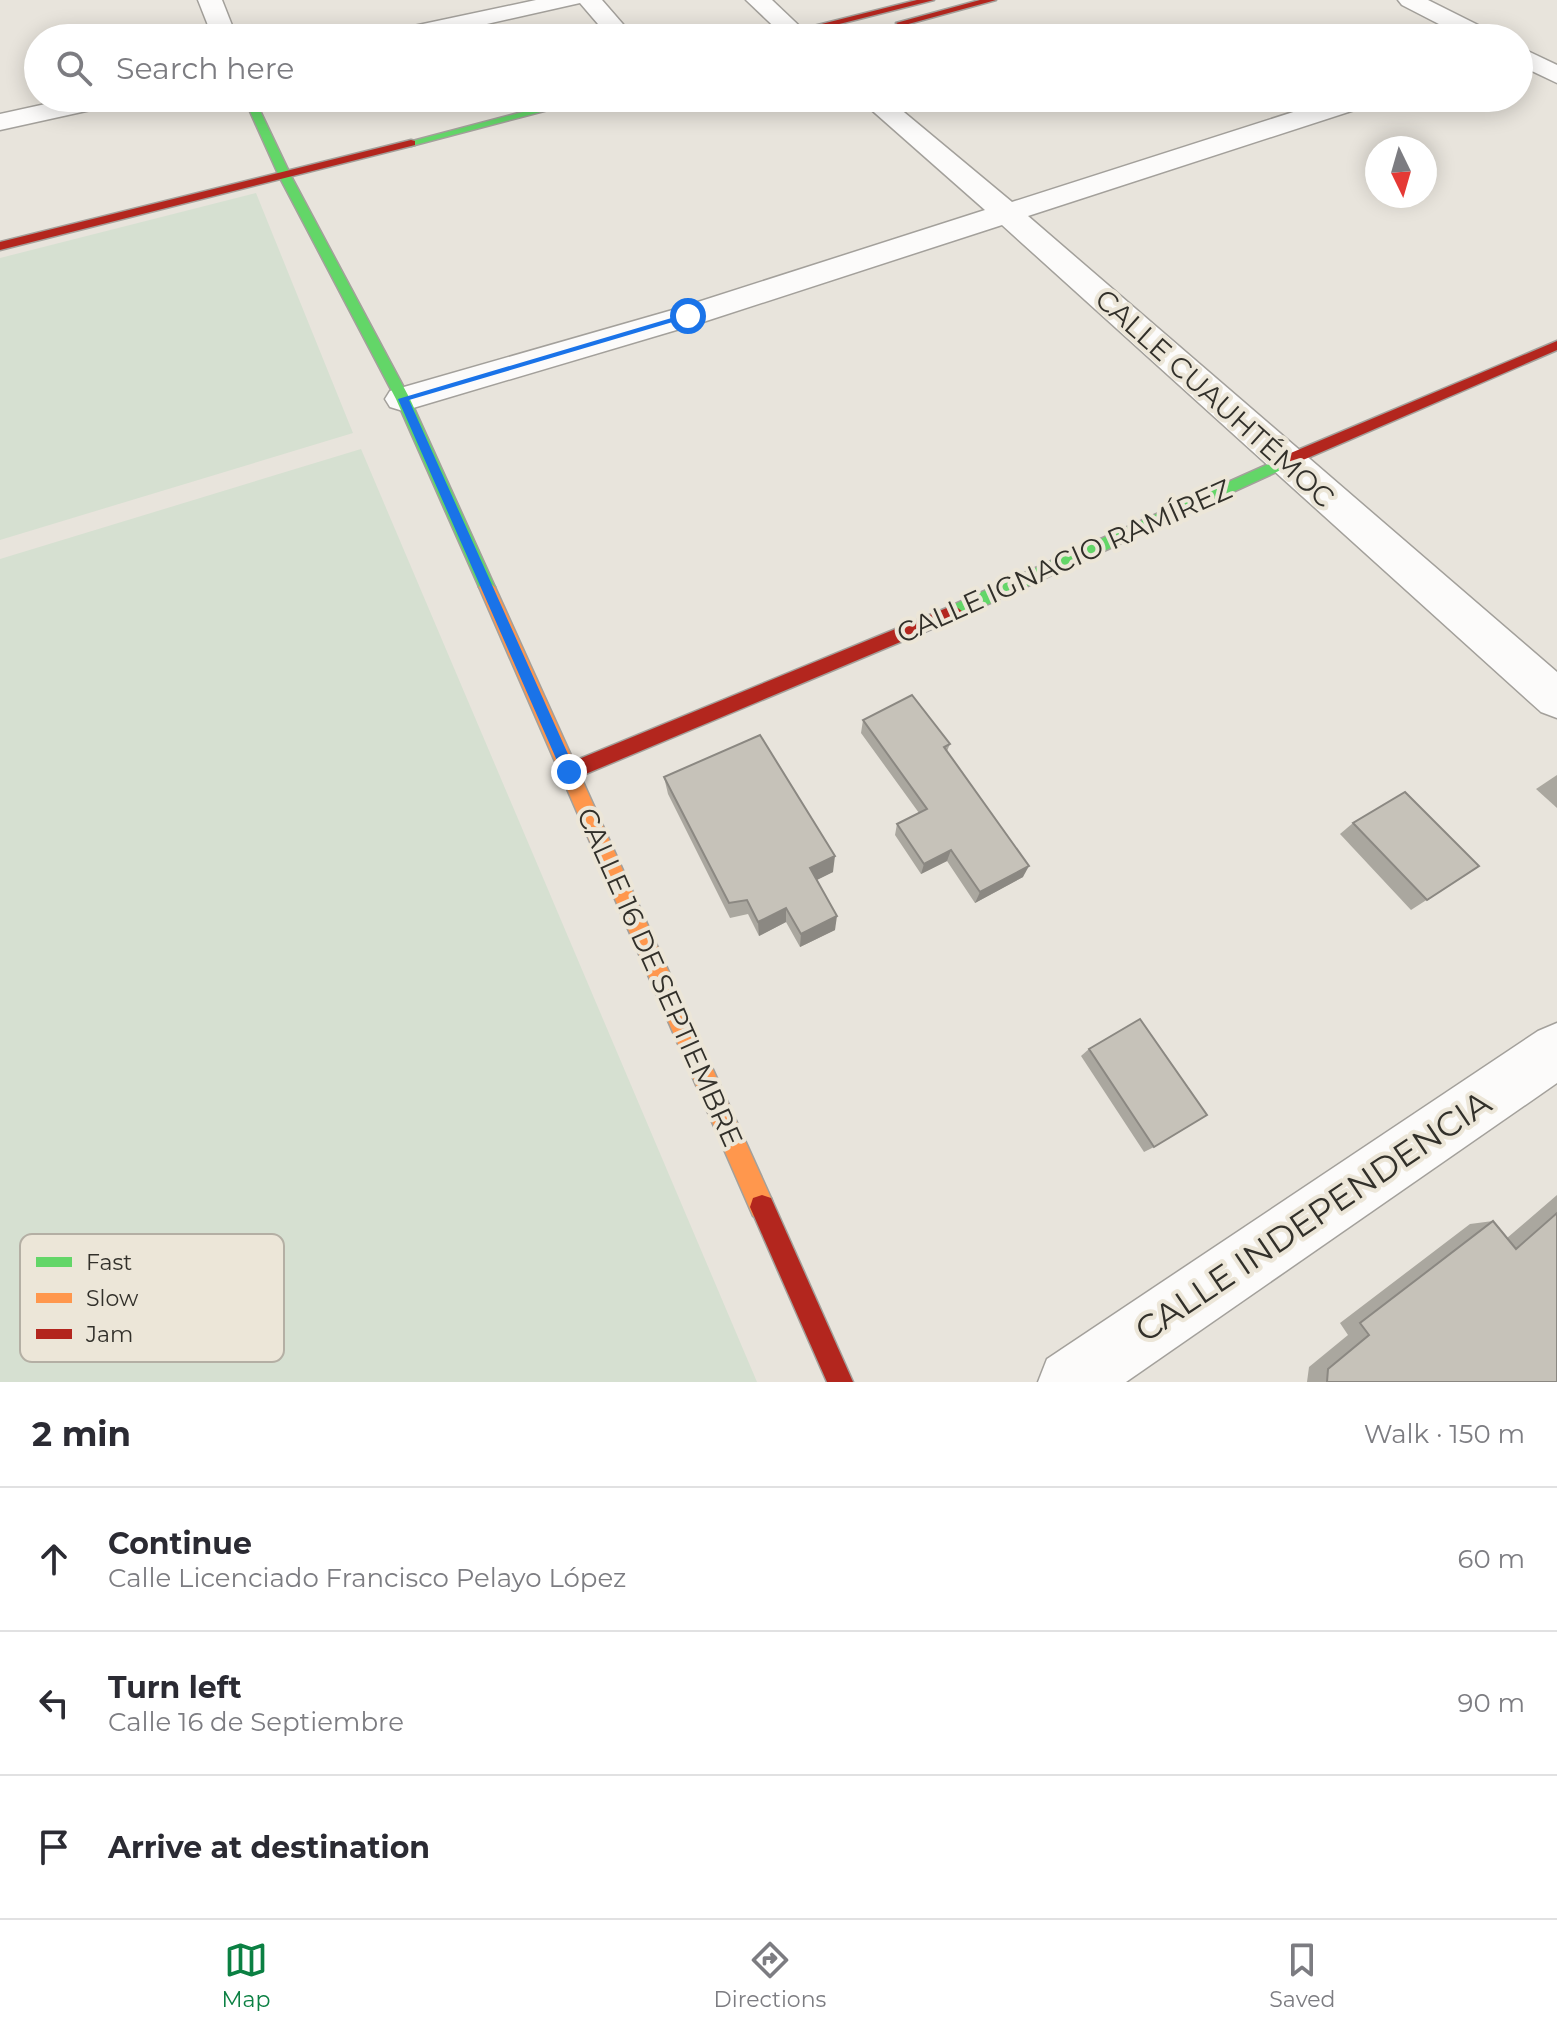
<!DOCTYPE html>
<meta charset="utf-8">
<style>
body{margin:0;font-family:Montserrat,sans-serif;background:#f2f2f3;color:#2b2b33}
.compass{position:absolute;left:1365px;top:136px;width:72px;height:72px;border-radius:50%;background:#fff;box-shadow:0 4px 20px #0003;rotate:175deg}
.stop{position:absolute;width:24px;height:24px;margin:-18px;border:6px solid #1a73e8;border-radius:50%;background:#fff}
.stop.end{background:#1a73e8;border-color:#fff;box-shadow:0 2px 8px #0008}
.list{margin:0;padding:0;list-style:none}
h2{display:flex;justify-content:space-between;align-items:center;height:104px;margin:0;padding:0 32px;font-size:34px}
h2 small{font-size:26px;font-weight:400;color:#7c7c81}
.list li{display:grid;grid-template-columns:52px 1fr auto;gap:24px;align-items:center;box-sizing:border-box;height:144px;padding:0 32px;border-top:2px solid #e1e1e2}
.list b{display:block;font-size:30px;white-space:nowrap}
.list p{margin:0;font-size:26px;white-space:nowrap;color:#7c7c81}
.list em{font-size:26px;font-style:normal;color:#7c7c81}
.icon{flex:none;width:44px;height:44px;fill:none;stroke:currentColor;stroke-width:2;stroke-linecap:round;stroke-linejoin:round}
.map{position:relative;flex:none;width:1557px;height:1382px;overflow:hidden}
.search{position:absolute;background:#fff;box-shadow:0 4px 20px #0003;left:24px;right:24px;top:24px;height:88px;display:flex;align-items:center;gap:20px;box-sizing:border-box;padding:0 28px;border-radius:44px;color:#7c7c81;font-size:30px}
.sheet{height:536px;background:#fff}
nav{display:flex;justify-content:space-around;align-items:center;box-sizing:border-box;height:112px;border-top:2px solid #e1e1e2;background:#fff;font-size:22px;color:#7c7c81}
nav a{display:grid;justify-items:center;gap:4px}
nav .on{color:#0b8043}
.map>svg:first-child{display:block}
.green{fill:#d6e0d1}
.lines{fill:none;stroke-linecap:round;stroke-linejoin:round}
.street-casing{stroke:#a3a09b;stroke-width:3}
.fast-casing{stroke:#a3a09b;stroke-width:3}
.slow-casing{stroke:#a3a09b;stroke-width:3}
.jam-casing{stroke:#a3a09b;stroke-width:3}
.street{fill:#fcfbfa;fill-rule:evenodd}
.fast{fill:#63d668;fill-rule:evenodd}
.slow{fill:#ff974d;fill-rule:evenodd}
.jam{fill:#b3261e;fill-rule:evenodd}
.wall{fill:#aaa79f}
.shaded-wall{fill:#8b8882}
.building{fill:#c6c2b9;stroke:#8b8882;stroke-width:2}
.route{fill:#1a73e8}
.labels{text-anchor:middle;stroke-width:8;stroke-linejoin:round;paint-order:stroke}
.street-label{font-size:28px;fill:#32302a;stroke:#ece6d8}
.near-street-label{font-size:34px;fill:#32302a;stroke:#ece6d8}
.key{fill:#ece6d8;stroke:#b4afa4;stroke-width:2}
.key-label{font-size:22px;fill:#32302a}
</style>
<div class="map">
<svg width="1557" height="1382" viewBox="0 0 1557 1382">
<rect width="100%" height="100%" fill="#e8e4dc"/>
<g class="green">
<path d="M256,193L353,433L0,540V258Z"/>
<path d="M361,449L757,1382H0V559Z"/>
</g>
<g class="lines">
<g class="street-casing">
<g id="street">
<path d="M198,0H222L237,38H213Z"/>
<path d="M536,0H602L635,38H610L580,3L425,38H378L381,33L390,31Z"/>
<path d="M746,0H772L812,38H786Z"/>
<path d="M1398,0H1428L1494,33L1497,38H1466L1402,5Z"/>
<path d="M1519,47L1557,65V83L1519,65Z"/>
<path d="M73,98H122L118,104L0,130V114Z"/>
<path d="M858,98H887L1012,202L1337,98H1377L1373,104L1028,216L1557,672V718L1541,712L1002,225L700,323L403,411L390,407L385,399L390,391L676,309L985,210Z"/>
<path d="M1557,1023V1083L1126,1382H1038L1047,1359L1538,1031Z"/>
</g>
</g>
<g class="fast-casing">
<g id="fast">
<path d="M244,98H254L291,176L410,399L495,587L493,592L487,594L479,587L396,399L279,176Z"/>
<path d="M576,98H594L411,146L405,143Z"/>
<path d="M1291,454L1296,455V463L960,617H948L945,612L948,607Z"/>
</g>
</g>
<g class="slow-casing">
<path id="slow" d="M487,580L495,587L771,1198L774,1207L771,1216L762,1219L753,1216L479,587Z"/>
</g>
<g class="jam-casing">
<g id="jam">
<path d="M917,0H934L784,38H766Z"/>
<path d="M980,0H996L901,26L896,23Z"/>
<path d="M411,140L415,141V145L0,250V242Z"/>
<path d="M1557,341V350L1296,463L1291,464L1283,459L1286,455Z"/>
<path d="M954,605L963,612L960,617L576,778L569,780L562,778L560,772L562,766Z"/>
<path d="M762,1195L771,1198L853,1382H827L750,1207L753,1198Z"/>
</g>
</g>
<use href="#street" class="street"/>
<use href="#fast" class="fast"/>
<use href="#slow" class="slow"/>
<use href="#jam" class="jam"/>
</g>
<g class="wall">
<path d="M863,720L950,744L947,751L1023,877L975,903L947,861L921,874L895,835L897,824L919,813L861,733Z"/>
<path d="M1557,775V808L1536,789Z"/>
<path d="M664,777L833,872L816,880L835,930L800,947L786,922L759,936L748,914L730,918L668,794Z"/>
<path d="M1353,823L1479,866L1411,910L1340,834Z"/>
<path d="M1089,1049L1154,1147L1144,1152L1081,1056Z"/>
<path d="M1557,1195V1382H1307L1309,1367L1348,1335L1340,1323L1470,1224L1493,1221L1507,1238Z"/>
</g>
<g class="shaded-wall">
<path d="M951,850L947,861L921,874L924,864Z"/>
<path d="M835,856L833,872L809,884L810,868Z"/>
<path d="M1029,866L1023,877L975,903L980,892Z"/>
<path d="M786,908V922L759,936L758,922Z"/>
<path d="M837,916L835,930L800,947L801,934Z"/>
</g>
<g class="building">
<path d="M912,695L950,744L944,747L1029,866L980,892L951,850L924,864L897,824L927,809L863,720Z"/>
<path d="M760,735L835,856L810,868L837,916L801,934L786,908L758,922L747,900L729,903L664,777Z"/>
<path d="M1405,792L1479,866L1427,900L1353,823Z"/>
<path d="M1140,1019L1207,1115L1154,1147L1089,1049Z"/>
<path d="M1557,1213V1382H1327L1328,1369L1369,1335L1360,1323L1493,1221L1516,1249Z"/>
</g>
<path class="route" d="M685,314L693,316L409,400L576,772L569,778L562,772L398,399Z"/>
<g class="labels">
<g class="street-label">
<text transform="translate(1215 398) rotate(42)" y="10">CALLE CUAUHTÉMOC</text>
<text transform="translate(1064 561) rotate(-24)" y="10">CALLE IGNACIO RAMÍREZ</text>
<text transform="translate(660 977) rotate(66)" y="10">CALLE 16 DE SEPTIEMBRE</text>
</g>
<g class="near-street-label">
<text transform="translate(1313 1216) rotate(-34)" y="12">CALLE INDEPENDENCIA</text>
</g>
</g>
<rect x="20" y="1234" width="264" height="128" rx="12" class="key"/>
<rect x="36" y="1257" width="36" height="10" fill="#63d668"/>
<rect x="36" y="1293" width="36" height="10" fill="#ff974d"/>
<rect x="36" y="1329" width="36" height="10" fill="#b3261e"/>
<g class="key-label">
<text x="86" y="1270">Fast</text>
<text x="86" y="1306">Slow</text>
<text x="86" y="1342">Jam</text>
</g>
</svg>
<svg class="compass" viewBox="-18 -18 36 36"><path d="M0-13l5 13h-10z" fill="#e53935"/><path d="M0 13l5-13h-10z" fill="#7c7c81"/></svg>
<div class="stop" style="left:688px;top:316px"></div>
<div class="stop end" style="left:569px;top:772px"></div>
<div class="search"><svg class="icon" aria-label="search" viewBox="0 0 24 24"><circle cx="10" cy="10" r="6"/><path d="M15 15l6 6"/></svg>Search here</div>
</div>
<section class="sheet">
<h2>2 min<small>Walk · 150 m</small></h2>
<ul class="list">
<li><svg class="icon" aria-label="ahead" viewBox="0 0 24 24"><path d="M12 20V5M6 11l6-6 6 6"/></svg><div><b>Continue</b><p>Calle Licenciado Francisco Pelayo López</p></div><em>60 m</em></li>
<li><svg class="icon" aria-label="left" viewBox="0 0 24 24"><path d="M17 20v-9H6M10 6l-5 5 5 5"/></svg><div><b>Turn left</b><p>Calle 16 de Septiembre</p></div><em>90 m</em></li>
<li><svg class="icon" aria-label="arrive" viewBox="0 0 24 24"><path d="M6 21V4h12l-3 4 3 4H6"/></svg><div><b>Arrive at destination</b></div></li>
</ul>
</section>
<nav>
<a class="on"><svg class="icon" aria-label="map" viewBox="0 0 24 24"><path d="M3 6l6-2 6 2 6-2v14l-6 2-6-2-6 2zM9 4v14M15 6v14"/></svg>Map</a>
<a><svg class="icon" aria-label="directions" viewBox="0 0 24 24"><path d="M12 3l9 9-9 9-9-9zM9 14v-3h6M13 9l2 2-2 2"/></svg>Directions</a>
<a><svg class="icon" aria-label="saved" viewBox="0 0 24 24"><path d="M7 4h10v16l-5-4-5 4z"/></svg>Saved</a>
</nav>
